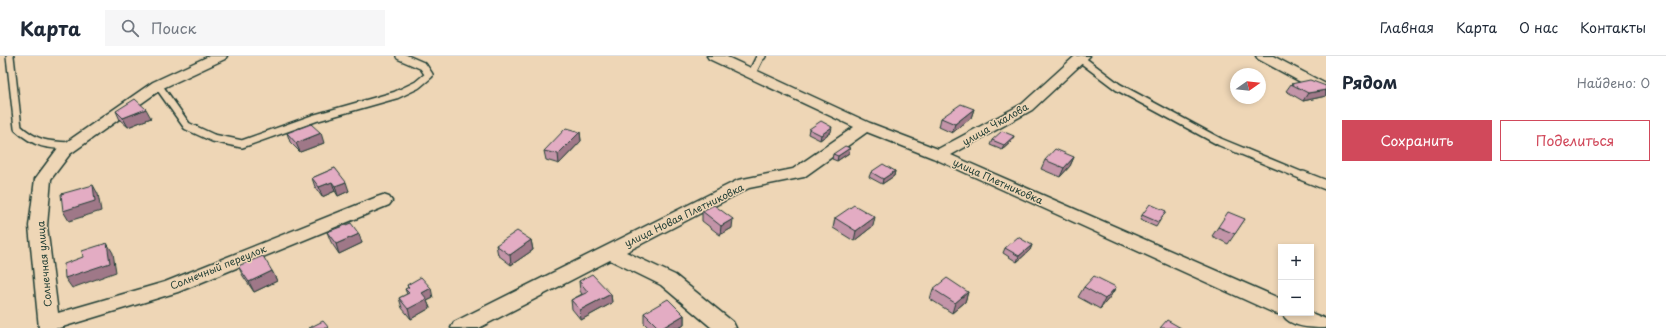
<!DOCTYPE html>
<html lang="ru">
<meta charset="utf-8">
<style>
body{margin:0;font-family:"Playpen Sans",sans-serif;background:#f6f6f7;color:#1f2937}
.controls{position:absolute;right:12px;bottom:12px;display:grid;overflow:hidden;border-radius:0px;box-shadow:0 2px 6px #0003}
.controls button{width:36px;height:36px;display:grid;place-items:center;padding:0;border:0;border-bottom:1px solid #e0e1e3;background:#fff;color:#1f2937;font:20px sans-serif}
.compass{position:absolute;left:1230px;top:12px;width:36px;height:36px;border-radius:50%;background:#fff;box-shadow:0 2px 6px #0003;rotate:76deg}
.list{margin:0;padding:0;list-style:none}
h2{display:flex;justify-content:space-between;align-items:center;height:52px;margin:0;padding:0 16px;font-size:17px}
h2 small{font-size:13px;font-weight:400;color:#747a83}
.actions{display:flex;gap:8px;padding:12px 16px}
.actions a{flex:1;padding:9px 0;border:1px solid #d1495b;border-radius:0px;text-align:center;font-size:14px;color:#d1495b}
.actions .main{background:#d1495b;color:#fff}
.icon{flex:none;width:22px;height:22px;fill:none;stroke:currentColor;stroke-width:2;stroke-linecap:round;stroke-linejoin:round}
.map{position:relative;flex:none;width:1326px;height:272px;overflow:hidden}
header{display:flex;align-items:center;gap:24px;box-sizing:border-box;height:56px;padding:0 20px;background:#fff;border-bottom:1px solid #e0e1e3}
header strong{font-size:19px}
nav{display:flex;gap:22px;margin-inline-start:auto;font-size:14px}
.search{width:280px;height:36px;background:#f6f6f7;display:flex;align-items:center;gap:10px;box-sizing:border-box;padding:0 14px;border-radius:0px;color:#747a83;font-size:15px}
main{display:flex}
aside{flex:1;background:#fff}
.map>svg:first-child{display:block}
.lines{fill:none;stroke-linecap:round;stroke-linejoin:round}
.lane-far1-casing{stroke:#1f3d34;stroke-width:10}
.lane-casing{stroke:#1f3d34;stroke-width:12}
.street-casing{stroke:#1f3d34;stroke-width:3}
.lane-far1{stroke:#eed6b6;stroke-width:7}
.lane{stroke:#eed6b6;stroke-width:9}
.street{fill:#eed6b6;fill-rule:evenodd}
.wall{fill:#c394a8;stroke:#1f3d34}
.shaded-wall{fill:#9f7888;stroke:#1f3d34}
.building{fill:#e3acc3;stroke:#1f3d34}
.labels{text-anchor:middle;stroke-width:3;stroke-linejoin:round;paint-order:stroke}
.street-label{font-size:10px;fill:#1f3d34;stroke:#eed6b6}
</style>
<header>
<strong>Карта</strong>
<div class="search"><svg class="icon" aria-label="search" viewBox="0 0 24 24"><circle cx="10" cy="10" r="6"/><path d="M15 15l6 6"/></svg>Поиск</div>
<nav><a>Главная</a><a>Карта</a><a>О нас</a><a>Контакты</a></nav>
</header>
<main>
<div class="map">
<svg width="1326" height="272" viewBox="0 0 1326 272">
<rect width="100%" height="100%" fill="#eed6b6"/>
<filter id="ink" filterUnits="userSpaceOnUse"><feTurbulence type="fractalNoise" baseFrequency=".025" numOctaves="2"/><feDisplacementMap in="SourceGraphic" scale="8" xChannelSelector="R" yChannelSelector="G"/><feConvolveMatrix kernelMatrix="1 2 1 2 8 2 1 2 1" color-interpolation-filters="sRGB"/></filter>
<g filter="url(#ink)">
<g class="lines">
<g class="lane-far1-casing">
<g id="lane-far1">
<path d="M10,0L18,72C37,89 48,89 72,90"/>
<path d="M1081,3L1118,31L1220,86L1305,121"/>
<path d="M752,17L760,1L762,0"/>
<path d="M158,29L187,70L213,82L242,88L315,62L396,39L417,29L429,19L423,10L400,0"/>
</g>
</g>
<g class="lane-casing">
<path id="lane" d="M1303,120L1326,129"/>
</g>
<g class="street-casing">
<g id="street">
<path d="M209,0H227L225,3L163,32L70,98L51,123L47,170L58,257L165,226L377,141L383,139L389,141L392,145L389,149L178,236L59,272H39L29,170L35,123L58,92L153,26Z"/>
<path d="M707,0H725L870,67L938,93L1022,48L1075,0H1090L1032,54L951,99L1281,243V257H1311L1326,263V272C1314,272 1290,272 1283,259L1274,257L933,102L867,76L804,121L749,132L626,196L675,219L733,266L736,272H712L661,229L610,204L479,272H451L454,266L738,124L793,113L854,71L709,3Z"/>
<path d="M1256,0H1273L1326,28V38L1321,37L1258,3Z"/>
</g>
</g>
<use href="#lane-far1" class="lane-far1"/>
<use href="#lane" class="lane"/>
<use href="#street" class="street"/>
</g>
<g class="wall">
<path d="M1291,28L1326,30V40L1303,45L1286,35Z"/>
<path d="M974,53L971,62L952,77L939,71L941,62Z"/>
<path d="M116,55L151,62L128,71L120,64Z"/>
<path d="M809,73L831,76L820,84L808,78Z"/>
<path d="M580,76L581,85L559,108L546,104L544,95Z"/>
<path d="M287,77L324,87L300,96L290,86Z"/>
<path d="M1014,80L1012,85L1002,94L990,89L992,84Z"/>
<path d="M849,97L837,105L832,103L833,98Z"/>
<path d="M1074,101L1070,110L1060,121L1041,113L1045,104Z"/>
<path d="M335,112L349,135L338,140L335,135L322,141L315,131L312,122Z"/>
<path d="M895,115L894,120L882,128L869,121L871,116Z"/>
<path d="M702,155L732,172L720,179L702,165Z"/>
<path d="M1166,155L1156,171L1140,164L1142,159Z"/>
<path d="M835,162L873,170L854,185L833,172Z"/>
<path d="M1245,163L1228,188L1212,180L1218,171Z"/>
<path d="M327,176L359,178L362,187L339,198L331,186Z"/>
<path d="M531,184L533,194L511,209L498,199L496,189Z"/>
<path d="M1032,189L1030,194L1017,206L1003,197L1005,192Z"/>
<path d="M238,210L272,215L277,225L254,236L243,220Z"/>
<path d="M579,225L611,238L612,247L581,264L572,253L571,244L582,238L580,235Z"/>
<path d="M407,229L433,242L427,245L430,252L411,263L402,252L399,242L407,238L405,233L408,232Z"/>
<path d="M1084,231H1116L1110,241L1100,253L1078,241Z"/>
<path d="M933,233L968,236L965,246L952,257L930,243Z"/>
<path d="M644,257L684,259V269L679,272H649L644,267Z"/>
</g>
<g class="shaded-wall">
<path d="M1326,34V40L1303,45L1308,37Z"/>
<path d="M146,53L151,62L128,71L123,62Z"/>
<path d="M974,53L971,62L952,77L955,68Z"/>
<path d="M832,71L831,76L820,84L821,79Z"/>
<path d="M580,76L581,85L559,108L558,98Z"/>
<path d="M321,77L324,87L300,96L296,87Z"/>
<path d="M1014,80L1012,85L1002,94L1004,89Z"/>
<path d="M850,92L849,97L837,105L838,100Z"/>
<path d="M1074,101L1070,110L1060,121L1064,112Z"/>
<path d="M895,115L894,120L882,128L883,123Z"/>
<path d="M332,126L335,135L322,141L319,131Z"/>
<path d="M346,126L349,135L338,140L335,130Z"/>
<path d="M93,129L98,138L101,155L69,165L63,155Z"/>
<path d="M875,161L873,170L854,185L856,175Z"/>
<path d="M733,163L732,172L720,179L721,170Z"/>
<path d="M359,178L362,187L339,198L336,188Z"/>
<path d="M531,184L533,194L511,209L510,199Z"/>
<path d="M107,187L113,197L116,216L72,232L65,222Z"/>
<path d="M1032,189L1030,194L1017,206L1019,200Z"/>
<path d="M272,215L277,225L254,236L249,226Z"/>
<path d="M1116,231L1110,241L1100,253L1105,243Z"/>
<path d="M431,232L433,242L427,245L430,252L411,263L408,253L422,237Z"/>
<path d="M968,236L965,246L952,257L955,247Z"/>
<path d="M611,238L612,247L581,264L580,254Z"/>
<path d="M684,259V269L679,272H662Z"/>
</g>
<g class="building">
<path d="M1310,24L1326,30V34L1308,37L1291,28Z"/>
<path d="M135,43L146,53L123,62L116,55Z"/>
<path d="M961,48L974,53L955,68L941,62Z"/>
<path d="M821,65L832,71L821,79L809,73Z"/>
<path d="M311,68L321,77L296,87L287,77Z"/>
<path d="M566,72L580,76L558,98L544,95Z"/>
<path d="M1002,75L1014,80L1004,89L992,84Z"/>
<path d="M845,90L850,92L838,100L833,98Z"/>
<path d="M1055,93L1074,101L1064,112L1045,104Z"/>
<path d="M883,108L895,115L883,123L871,116Z"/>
<path d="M335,112L346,126L335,130L332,126L319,131L312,122Z"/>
<path d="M93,129L95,145L63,155L61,138Z"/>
<path d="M1150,148L1166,155L1158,166L1142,159Z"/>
<path d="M714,149L733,163L721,170L702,155Z"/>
<path d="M854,149L875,161L856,175L835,162Z"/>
<path d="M1228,156L1245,163L1235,178L1218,171Z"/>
<path d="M351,167L359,178L336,188L327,176Z"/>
<path d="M517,175L531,184L510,199L496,189Z"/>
<path d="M1018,181L1032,189L1019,200L1005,192Z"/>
<path d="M107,187L110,207L65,222L64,208L83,201L82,195Z"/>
<path d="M263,200L272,215L249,226L238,210Z"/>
<path d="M592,218L611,238L580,254L571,244L588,236L579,225Z"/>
<path d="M1094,220L1116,231L1105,243L1084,231Z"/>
<path d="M421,221L431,232L422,237L427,243L408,253L399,242L409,237L405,233L409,231L407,229Z"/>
<path d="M947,222L968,236L955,247L933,233Z"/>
<path d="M668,243L684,259L662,272H659L644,257Z"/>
<path d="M1167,264L1181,272H1160Z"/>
<path d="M323,265L329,272H309Z"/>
</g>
</g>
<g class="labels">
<g class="street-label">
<text transform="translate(995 68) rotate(-30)" y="4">улица Чкалова</text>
<text transform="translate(998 125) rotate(24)" y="4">улица Плетниковка</text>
<text transform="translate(684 159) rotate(-26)" y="4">улица Новая Плетниковка</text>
<text transform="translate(44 208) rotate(-95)" y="4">Солнечная улица</text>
<text transform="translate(218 211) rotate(-22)" y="4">Солнечный переулок</text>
</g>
</g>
</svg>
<div class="controls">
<button>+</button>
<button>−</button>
</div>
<svg class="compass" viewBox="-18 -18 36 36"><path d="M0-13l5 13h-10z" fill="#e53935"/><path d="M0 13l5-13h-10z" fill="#747a83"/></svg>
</div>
<aside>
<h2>Рядом<small>Найдено: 0</small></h2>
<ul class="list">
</ul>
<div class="actions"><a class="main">Сохранить</a><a>Поделиться</a></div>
</aside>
</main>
